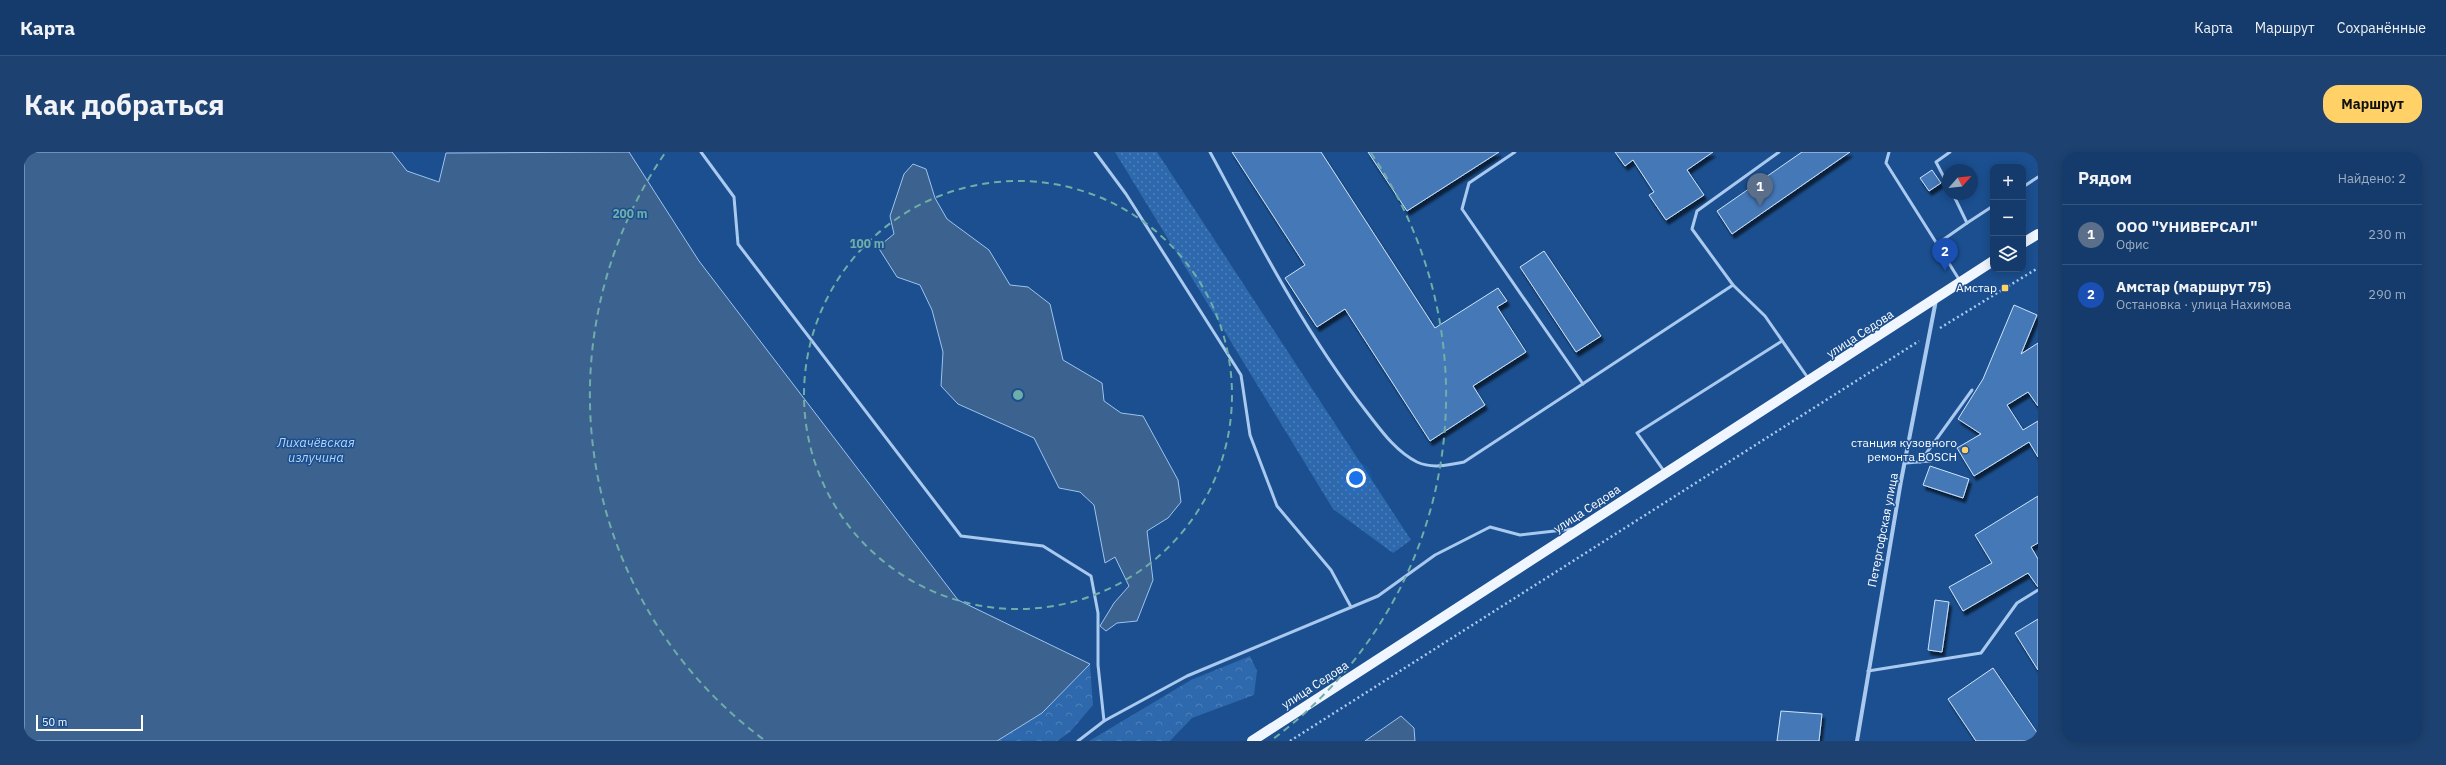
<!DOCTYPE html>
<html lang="ru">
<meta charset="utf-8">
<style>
body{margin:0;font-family:"IBM Plex Sans",sans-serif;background:#1d4271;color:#f1f3f6}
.controls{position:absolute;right:12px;top:12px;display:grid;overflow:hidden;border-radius:8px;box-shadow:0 2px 10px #0003}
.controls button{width:36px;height:36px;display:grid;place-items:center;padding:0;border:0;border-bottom:1px solid #33557e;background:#143b6b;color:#f1f3f6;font:20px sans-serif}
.compass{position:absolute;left:1918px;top:12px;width:36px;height:36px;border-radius:50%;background:#143b6b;box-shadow:0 2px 10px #0003;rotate:63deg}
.scale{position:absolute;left:12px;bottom:10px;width:107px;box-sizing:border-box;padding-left:4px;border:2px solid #fff;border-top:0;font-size:11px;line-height:14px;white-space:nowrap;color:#fff;-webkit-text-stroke:3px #1b4f8f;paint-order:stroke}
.you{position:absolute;left:1332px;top:326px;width:14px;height:14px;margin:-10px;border:3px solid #fff;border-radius:50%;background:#1a73e8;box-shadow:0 0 0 6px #1a73e833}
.badge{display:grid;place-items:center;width:26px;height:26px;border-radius:50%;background:#ffd166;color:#fff;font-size:13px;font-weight:700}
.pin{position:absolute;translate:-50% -33px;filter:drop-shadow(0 1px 2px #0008)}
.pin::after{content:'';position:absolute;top:21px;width:14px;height:12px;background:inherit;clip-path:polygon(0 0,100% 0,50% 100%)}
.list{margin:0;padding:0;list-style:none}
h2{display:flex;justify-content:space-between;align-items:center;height:52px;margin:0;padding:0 16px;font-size:17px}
h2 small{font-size:13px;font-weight:400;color:#9dadc1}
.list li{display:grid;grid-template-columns:26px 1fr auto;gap:12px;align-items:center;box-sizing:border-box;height:60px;padding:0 16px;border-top:1px solid #33557e}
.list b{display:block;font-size:15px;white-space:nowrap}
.list p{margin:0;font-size:13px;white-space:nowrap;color:#9dadc1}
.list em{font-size:13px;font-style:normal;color:#9dadc1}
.icon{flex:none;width:22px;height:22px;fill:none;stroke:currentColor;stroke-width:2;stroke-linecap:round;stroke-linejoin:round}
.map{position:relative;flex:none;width:2014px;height:589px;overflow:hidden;border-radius:16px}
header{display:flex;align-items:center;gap:24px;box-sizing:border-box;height:56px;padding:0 20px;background:#143b6b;border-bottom:1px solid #33557e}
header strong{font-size:19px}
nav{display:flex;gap:22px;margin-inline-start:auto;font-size:14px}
.intro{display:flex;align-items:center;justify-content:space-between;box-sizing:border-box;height:96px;padding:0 24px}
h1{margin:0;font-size:28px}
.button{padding:10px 18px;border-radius:16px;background:#ffd166;color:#111;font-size:14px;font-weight:700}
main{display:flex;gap:24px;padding:0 24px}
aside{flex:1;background:#143b6b;border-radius:16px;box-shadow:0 2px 10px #0003}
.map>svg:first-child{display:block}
.grass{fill:url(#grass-dots)}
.forest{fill:url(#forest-crowns)}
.water{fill:#3c6290;stroke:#9cc4f0}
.building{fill:#4478b7;stroke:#cfe3fa;filter:url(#shadow)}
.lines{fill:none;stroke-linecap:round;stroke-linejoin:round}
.path{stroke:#a9c9ee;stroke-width:2.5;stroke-dasharray:2 3;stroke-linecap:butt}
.lane{stroke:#a9c9ee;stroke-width:3}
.street{stroke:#a9c9ee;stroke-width:4}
.primary{stroke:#f0f6ff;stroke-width:10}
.ring{fill:none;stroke:#6fada8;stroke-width:2;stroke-dasharray:7 5}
.poi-dot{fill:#ffd166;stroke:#1b4f8f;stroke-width:1.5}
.labels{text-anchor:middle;stroke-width:3;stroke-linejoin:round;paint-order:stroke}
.poi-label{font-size:12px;fill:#fff;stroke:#1b4f8f;text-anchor:end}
.street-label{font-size:12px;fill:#fff;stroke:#1b4f8f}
.water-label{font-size:13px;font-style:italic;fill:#b5d3f5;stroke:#1b4f8f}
.centre{fill:#6fada8;stroke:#1b4f8f;stroke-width:2}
.ring-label{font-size:12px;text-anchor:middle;font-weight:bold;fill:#6fada8;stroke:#1b4f8f;stroke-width:3;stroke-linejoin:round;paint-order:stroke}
</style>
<header>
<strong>Карта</strong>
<nav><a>Карта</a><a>Маршрут</a><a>Сохранённые</a></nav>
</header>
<div class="intro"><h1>Как добраться</h1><a class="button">Маршрут</a></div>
<main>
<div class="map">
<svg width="2014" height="589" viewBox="0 0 2014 589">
<defs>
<pattern id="grass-dots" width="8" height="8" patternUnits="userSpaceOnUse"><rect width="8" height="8" fill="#2e69ad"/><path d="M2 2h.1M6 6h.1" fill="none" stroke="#4d80b9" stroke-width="1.8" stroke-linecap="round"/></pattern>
<pattern id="forest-crowns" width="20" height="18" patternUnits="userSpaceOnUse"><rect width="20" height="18" fill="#2e69ad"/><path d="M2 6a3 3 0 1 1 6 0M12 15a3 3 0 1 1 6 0" fill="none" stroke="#4d80b9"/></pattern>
<filter id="shadow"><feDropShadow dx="2.5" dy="4.5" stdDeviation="1" flood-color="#0009"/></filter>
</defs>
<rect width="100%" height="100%" fill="#1b4f8f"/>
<path class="grass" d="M1091,0H1133L1387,388L1369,401L1309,357Z"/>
<g class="forest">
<path d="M1226,504L1233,519L1230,543L1168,566L1146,589H1065L1167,528Z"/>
<path d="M1066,512L1069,553L1046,580L1033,589H973L1018,561Z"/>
</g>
<g class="water">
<path d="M0,0H368L383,19L415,30L422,1L605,0L675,109L934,448L1066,512L1018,561L973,589H0Z"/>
<path d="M889,12L902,17L911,46L923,67L965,98L986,133L1004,135L1026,152L1039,208L1078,231L1080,249L1097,261L1119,264L1154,328L1157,350L1144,366L1123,379L1129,428L1113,469L1093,471L1082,479L1076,474L1090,451L1105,434L1091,405L1081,411L1070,353L1056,340L1035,336L1010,286L934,252L917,234L919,200L908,158L896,133L873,125L854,95L870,82L866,64L880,22Z"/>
<path d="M1377,564L1390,576L1391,589H1341Z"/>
</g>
<g class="building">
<path d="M1208,0H1297L1411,176L1474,136L1483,149L1473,155L1502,200L1449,234L1461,253L1406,289L1321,157L1293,175L1261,126L1281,113Z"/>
<path d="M1344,0H1475L1383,59Z"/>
<path d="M1591,0H1689L1663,18L1680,43L1642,68L1625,43L1630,40L1609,8L1601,14Z"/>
<path d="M1778,0H1826L1708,82L1693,59Z"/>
<path d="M1908,18L1917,31L1905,39L1896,26Z"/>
<path d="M1520,99L1577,184L1552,200L1496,115Z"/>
<path d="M1990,153L2013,163L1997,202L2014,191V254L2004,240L1983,253L1999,278L2014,269V305L2005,290L1950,324L1933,296L1957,282L1934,267L1959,227Z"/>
<path d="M1906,314L1945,327L1939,346L1899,333Z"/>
<path d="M2014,344V391L2007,395L2014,407V435L2004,421L1939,459L1925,435L1968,411L1951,383Z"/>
<path d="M1911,448L1925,450L1918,500L1904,498Z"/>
<path d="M2014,467V518L1991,481Z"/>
<path d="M1969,516L2014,582V589H1952L1924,547Z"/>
<path d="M1757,559L1798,562L1795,589H1753Z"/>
</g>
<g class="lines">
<g class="path">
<path d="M1916,176L2014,116"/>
<path d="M1266,589L1895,189"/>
</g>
<g class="lane">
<path d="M677,0L710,45L714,92L937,384L1019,394L1067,424L1074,461V513L1080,569"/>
<path d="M1071,0L1102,42L1217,223L1226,283L1253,354L1307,418L1327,455"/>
<path d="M1186,0C1234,89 1280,179 1342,259C1356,277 1371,299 1393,310C1408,317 1425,313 1440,310L1709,133"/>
<path d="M1491,0L1445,31L1438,57L1559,232"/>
<path d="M1755,0L1673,59L1668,77L1709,133L1741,164L1784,226"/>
<path d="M1865,0L1862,11L1913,92"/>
<path d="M1924,33L1912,10L1926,0"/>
<path d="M1999,35L2014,25"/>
<path d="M1929,42L1943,71L1913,92L1936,129"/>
<path d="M1943,71L1969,54"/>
<path d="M1896,310L1948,238"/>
<path d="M1882,311L1906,309"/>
<path d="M1640,319L1613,281L1758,189"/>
<path d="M1844,519L1957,501L1993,451L2014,438"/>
<path d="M1054,589L1080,569L1163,524L1354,444L1411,403L1466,375L1496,383L1548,377"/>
</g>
<path class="street" d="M1833,589L1877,329L1912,148"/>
<g class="primary">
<path d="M1999,91L2014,82"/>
<path d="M1228,589L1969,109"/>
</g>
</g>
<g class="ring">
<circle cx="994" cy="243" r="214"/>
<path d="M739 587A428 428 0 0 1 641 1M1347 1A428 428 0 0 1 1249 587"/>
</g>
<g class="poi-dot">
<rect x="1977" y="132" width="8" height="8" rx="2"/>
<circle cx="1941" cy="298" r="4"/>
</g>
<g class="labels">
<g class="poi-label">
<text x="1973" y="140">Амстар</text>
<text x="1933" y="295">станция кузовного<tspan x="1933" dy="14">ремонта BOSCH</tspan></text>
</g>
<g class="street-label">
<text transform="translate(1836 182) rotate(-33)" y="4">улица Седова</text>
<text transform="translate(1563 357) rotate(-33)" y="4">улица Седова</text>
<text transform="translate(1859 378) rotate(-79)" y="4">Петергофская улица</text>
<text transform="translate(1291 533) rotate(-33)" y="4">улица Седова</text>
</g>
<g class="water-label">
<text x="292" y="295">Лихачёвская<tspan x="292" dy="15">излучина</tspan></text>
</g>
</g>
<circle cx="994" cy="243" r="6" class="centre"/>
<g class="ring-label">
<text x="606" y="66">200 m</text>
<text x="843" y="96">100 m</text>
</g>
</svg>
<div class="controls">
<button>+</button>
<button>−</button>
<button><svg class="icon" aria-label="layers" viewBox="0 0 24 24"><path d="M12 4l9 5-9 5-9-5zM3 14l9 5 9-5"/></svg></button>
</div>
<svg class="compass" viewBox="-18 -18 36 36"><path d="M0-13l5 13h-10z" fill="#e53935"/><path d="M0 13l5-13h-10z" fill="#9dadc1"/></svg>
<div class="scale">50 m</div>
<div class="you"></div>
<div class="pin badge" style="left:1736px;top:54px;background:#5c6f8a">1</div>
<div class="pin badge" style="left:1921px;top:119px;background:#1a4fb4">2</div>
</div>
<aside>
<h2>Рядом<small>Найдено: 2</small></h2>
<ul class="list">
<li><span class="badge" style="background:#5c6f8a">1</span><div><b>ООО &quot;УНИВЕРСАЛ&quot;</b><p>Офис</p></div><em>230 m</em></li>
<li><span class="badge" style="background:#1a4fb4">2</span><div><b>Амстар (маршрут 75)</b><p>Остановка · улица Нахимова</p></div><em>290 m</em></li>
</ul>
</aside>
</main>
